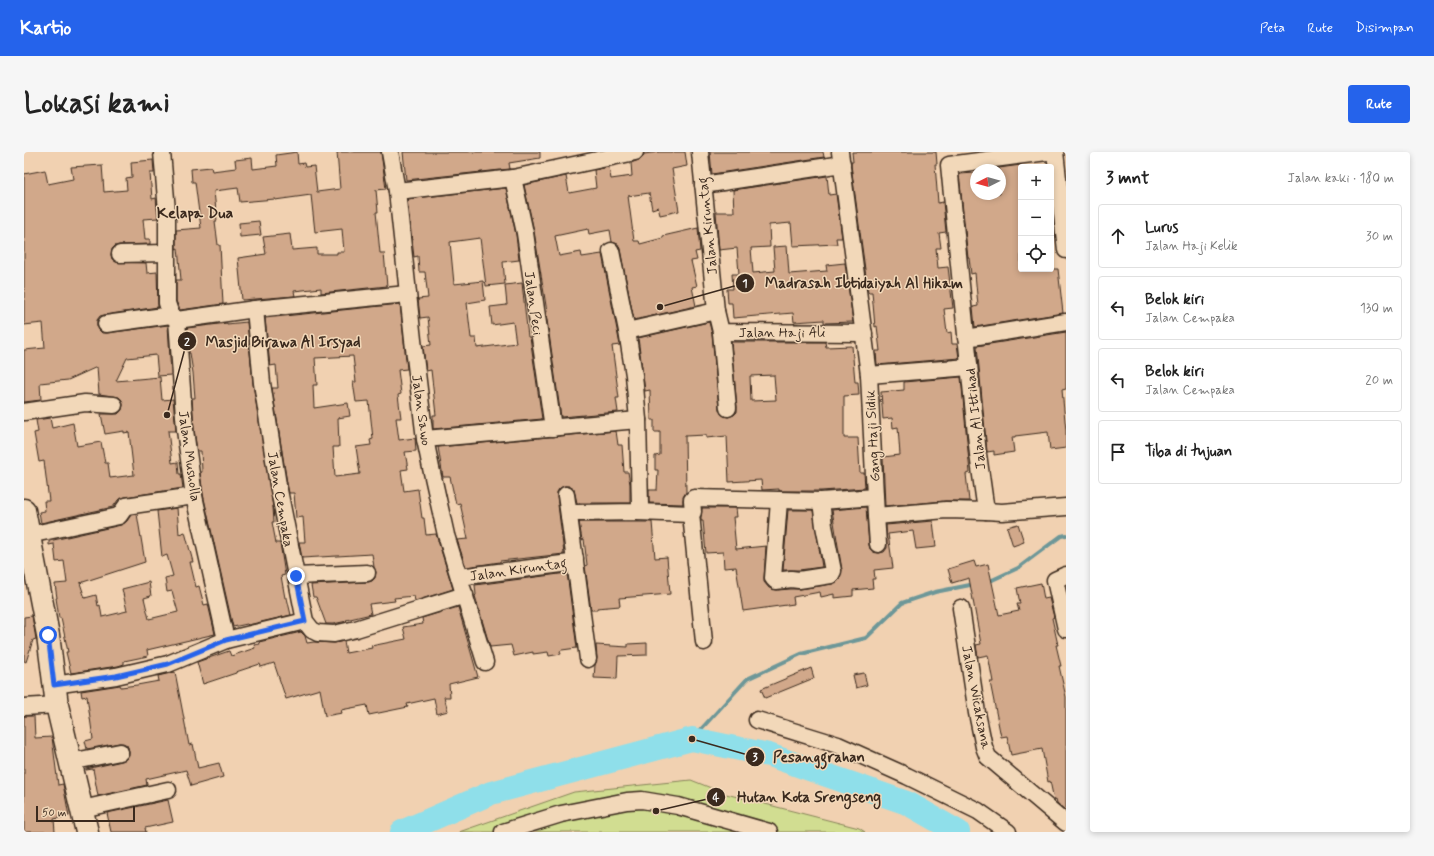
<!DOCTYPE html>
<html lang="id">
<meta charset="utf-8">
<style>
body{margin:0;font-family:Mynerve,sans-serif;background:#f6f6f6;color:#222}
.controls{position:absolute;right:12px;top:12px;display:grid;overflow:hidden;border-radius:4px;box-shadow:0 2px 6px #0003}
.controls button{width:36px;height:36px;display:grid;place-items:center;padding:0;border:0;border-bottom:1px solid #e0e0e0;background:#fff;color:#222;font:20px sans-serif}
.compass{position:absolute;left:946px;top:12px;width:36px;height:36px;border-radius:50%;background:#fff;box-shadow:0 2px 6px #0003;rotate:264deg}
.scale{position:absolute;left:12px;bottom:10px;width:99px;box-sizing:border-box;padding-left:4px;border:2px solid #3b2a1e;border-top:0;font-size:11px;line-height:14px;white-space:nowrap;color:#3b2a1e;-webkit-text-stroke:3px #f2d8b9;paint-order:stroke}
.stop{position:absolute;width:12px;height:12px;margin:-9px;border:3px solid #2563eb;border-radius:50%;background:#fff}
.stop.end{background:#2563eb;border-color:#fff;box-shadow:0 1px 4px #0008}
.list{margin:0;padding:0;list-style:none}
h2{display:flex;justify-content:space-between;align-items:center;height:52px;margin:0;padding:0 16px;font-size:17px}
h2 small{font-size:13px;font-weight:400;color:#767676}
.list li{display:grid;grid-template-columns:26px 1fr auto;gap:12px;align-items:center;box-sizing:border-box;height:64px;margin:0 8px 8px;padding:0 8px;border:1px solid #e0e0e0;border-radius:4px}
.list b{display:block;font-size:15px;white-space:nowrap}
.list p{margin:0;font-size:13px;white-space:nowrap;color:#767676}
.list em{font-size:13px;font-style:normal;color:#767676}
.icon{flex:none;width:22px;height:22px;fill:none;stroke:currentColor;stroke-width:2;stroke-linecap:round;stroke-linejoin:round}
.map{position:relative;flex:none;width:1042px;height:680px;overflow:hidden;border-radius:4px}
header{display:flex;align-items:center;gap:24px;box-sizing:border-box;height:56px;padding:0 20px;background:#2563eb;color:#fff}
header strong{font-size:19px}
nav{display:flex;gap:22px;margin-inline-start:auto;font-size:14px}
.intro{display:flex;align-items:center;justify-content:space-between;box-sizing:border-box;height:96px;padding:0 24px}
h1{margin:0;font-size:28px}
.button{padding:10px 18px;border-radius:4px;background:#2563eb;color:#fff;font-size:14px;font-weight:700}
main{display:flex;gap:24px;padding:0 24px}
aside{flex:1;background:#fff;border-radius:4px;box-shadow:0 2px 6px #0003}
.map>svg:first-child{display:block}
.green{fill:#d1dd91;stroke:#868458}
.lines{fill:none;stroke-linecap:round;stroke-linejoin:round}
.stream{stroke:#6d9798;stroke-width:4}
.river{stroke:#8fdfea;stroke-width:24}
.building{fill:#d1a88a;stroke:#3b2a1e;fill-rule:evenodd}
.street-casing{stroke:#3b2a1e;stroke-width:19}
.secondary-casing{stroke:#3b2a1e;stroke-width:25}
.street{stroke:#f2d8b9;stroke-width:16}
.secondary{stroke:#f2d8b9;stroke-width:22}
.route{stroke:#2563eb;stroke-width:5}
.labels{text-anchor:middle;stroke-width:3;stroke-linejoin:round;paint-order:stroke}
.street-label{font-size:14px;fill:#3b2a1e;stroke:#f2d8b9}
.quarter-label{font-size:16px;font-weight:bold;fill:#3b2a1e;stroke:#f2d8b9}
.leader{fill:none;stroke:#3b2a1e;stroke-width:1.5}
.callout-dot{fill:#3b2a1e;stroke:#f2d8b9;stroke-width:1.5}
.mark-label{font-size:12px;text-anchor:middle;font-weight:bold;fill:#fff}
.callout-label{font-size:15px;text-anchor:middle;font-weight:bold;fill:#3b2a1e;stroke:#f2d8b9;stroke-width:3;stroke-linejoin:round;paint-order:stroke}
</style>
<header>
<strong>Kartio</strong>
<nav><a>Peta</a><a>Rute</a><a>Disimpan</a></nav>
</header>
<div class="intro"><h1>Lokasi kami</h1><a class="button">Rute</a></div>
<main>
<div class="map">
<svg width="1042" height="680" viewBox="0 0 1042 680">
<rect width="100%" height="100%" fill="#f1d1b1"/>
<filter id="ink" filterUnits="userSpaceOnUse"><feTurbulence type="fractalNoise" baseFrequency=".025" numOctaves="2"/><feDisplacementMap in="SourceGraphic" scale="8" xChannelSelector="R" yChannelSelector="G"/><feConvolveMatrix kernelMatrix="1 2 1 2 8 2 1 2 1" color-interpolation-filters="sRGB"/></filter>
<g filter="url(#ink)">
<path class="green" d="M667,628L702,642L835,676L841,680H435L550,640Z"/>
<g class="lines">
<g class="stream">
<path d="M964,430L994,416L1037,384L1042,383"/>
<path d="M668,587L723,527L777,502L842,486L878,451L911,440L951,432"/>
</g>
<path class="river" d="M378,680L467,641L668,587L745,603L883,651L934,680"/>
</g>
<g class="building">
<path d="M273,0L274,12L280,11L281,15L290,14L293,40L316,37L313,0H357L362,37L352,38L354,60H352L356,101H360L363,134L297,141V136L270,139L271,144L218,148L214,106L242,102L239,85L266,82L268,98L293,96V102H313V100H320L318,77L291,80L287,43L251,48V47L216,50L214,36L190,39L193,69H191L194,93H196L199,152L156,158L152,149V128H157L154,96L152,97V78L177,76L171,30H168L167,17L187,15L188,19L212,16L211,8L228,6L229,17L253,14L252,3Z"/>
<path d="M379,0H516V6L485,11L486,17L382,28Z"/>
<path d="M635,0H661L663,14L648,17L655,59L636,63L634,55L628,57L625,41L604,44L610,89H615L616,92L639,86V84L674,76L676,99L671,100L673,108L667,109L673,134L668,135L672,154L610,168L596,97L594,92L588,90L586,78L565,82L564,77L531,84L535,104L557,100L558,105L578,102L596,193L588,194L595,246H592L594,260L537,265L522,161L523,160L510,79L500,33L542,24L545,41L572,36L570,18L585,15L587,27L608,24L607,11L617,7L620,2Z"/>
<path d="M686,0H799L800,5L688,22Z"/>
<path d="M828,0H912L913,12H911L914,51L919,50L922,80L915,81L917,96H912L914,116L924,115L929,156L920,157L923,181L927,180L928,192H933L935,206L853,213L852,199H856L853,174L851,175L848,140H844L827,13V10H829Z"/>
<path d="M129,8L130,21H126L128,47L132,46L134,66L119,67L121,87H126V92L95,93L91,94L88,97L87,103L88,107L92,110L122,111L123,121L133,120L134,155L80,163L76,164L73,168V173L75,178L78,181H83L144,173L147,223L134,224L132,203L103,206L92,229L136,225L138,248L149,247L152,279H144L148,311L154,310L155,322H157L159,336L101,345L94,348L89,355L17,371L15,360L21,359L20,349H25L20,309L15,310L10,281L14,280L12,268L26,266L28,276L49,271L53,294L77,290L81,311H84L86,326L110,323L105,280L100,281V279L81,282L77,262H94L98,258L99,253L98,248L95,245L75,242L73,215L44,228L16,231L17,248L0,250V198L21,196L19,171L0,173V22L21,18L24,32L49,27L47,15L78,13L80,40L103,38L102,26L108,25L107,10Z"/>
<path d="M997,13V117H1034L1039,161L951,175L949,155L954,154L951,121L947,122L945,106H944L935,22L952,21V42H976V18H960Z"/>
<path d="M803,24L805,43L812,42L818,86H812L813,92L769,94L767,71L745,73L746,95L727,96L729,121L751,119L749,95L763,94L765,122L803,119L802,113L821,111L829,170L800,171V168L770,170L769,161L709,166L708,151H704L703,137H709L708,122H715L713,96L695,98L692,60H710L709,38Z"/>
<path d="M482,36L492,83L495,108L479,110L481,132L462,134L456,86L426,90L430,132L459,129L461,148L443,151L447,186H452L453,196L492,191L489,170L468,173L466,155L483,153L481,133L498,131L504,185H506L518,267L409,277V263H412L407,218L402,219L399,194L407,193L404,165L396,166L394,147L404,146L401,120H395L394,104L390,105L383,47Z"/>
<path d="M235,69L237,83L216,85L215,71Z"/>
<path d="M376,152L383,217L374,218L377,242L374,243L377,266H372L375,288L391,286L392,299L381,300L384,317L377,318L380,339L394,337L398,366H400L402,383L412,382L429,437L391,449L390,444L370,446L371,449L345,452L347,462L322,468L323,469L309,472H302L292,445H289L287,433L344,430L348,429L351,426L352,420L350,415L348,402L278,406L275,390H281L279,365L272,366L270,341H265L263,331L248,236H254L252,213L246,214L241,166ZM329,204L332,230H329L332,250L345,249L349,287L346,288L347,293L332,295L336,322L311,325L309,295H315L314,266L326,264L324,251L290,256L289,233H293L291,206Z"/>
<path d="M223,170L229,232L249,355L250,370H248L252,391H256L261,423L257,424L261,446H263L267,463L224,473L223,472L209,475L179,342L176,321L178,320L177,299H173L170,277L168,246H171L169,221L166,201H165L163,176L203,171V172Z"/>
<path d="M685,170L688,182L695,257L697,262L700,264L704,265L710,263L713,260V255L707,190H801L802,195L828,194L831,230H834L835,243L820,244V286H834L836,321H840L841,336L797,339H755V337L738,338L737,328L705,330L703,284L682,286V283L661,284L662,340L659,345V352L625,351V338H633L634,318H631V304L636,303V280H630V268H627L626,238L621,239L614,186ZM750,223L752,248L727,249L726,224Z"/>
<path d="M1042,180V237L1038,238L1042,279V296L1026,298L1024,280L991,284V285H988L990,300L970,303V299L963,300L953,194Z"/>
<path d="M937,225L946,321L942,322L945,349H921L861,354L859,305L876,303L874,275L869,276L868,266L859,267L857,240L880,238V230Z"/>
<path d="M592,279L594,293H598L600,320H604L606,332V351H553L550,337L545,334H540L536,336L533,340V344L540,402L476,409V410L442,415L433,388L444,387L436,351L432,352L426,325H419L414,295Z"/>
<path d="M842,355L845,393L846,397L850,400L855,401L860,400L863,396L862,373L909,369L912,395L892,397L889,379L864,382L869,416L850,418L851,427H848L849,436L829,438V444L810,446V442L797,445L796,440L769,445L770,452L719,459L712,415L700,416L699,400L682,401L679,369H677V365L678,356H712L713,365H709L712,397L742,394L740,426V430L745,436L753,438L767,437H776L808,432L815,428L818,418L808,358Z"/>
<path d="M153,356L155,382L161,380L169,410H166L172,435L175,434L180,453L184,452L191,482L123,498L124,504L100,509V512L94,514L47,521L42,500H44L37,466H35L32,446H33L31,432L43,431L40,409L32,410L30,392L25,393V389L97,373L103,369L107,363L113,362L121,410L56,431L61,446L72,443L74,454L76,453L78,465L103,459L98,437L125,430L127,444L120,446L125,467L154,460L148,439L143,440L141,426L149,424L143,403L138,405L133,359Z"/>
<path d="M764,358H789L798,415L775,418H759Z"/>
<path d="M555,370H628L631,406L643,405L646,442L595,446L596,454L573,456V458H567L561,414L563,413L560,387L558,388Z"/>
<path d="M994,372L1000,390L989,394L983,375Z"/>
<path d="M950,409L952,415L964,412L975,463L995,459L993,452H996L993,436L1017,431L1020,447L1025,446L1030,465L1028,466L1034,493H1032L1037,514H1035L1042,545V659L1033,651L1032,647L1030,648L1026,629L1024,630L1018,597L987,603L983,584L977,585L966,530H969L964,503L954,505L952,493L957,492L945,426L928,431L924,417Z"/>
<path d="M543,421L553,496L538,498L536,499L537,502L525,504L524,500L509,502V500L490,504L487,493L466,495L451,444L452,443L451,433Z"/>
<path d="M434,455L454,525L425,532L426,545H420L424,559L413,562L410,546L383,552L384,555L345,563L343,553L317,558L318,561L301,564L296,537L262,547L250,511L237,515L236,512L212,520V521L179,532L173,510L205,499L207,504L231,496L230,493L236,492L235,490L277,480L281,484L283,491L290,490L310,491L320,489L322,501L348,496L347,494L382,487L379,475L399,472L398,466Z"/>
<path d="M8,464L12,487L9,488L2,510L0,509V465Z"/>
<path d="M623,491V503L594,504L593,527L570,526L571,513L573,506L572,493L604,495V492Z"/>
<path d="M787,516L790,526L741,546L737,537Z"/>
<path d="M151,520L165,593L169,592L174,616L195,611L199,625L167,634L162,618L122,627L123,633L74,644L69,617L62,618V617L98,609L102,607L105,603V599L103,593L99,591H95L63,597L61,589L69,587L63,544L58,545L57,539L96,533L97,535L113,533L135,529L134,524Z"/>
<path d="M840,521L843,533L832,536L829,523Z"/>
<path d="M0,564H10L11,586L28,585L34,633L39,632L45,664L30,667L31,680H0Z"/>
<path d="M144,648L149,670L121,676L122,680H87L83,661Z"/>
</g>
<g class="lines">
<g class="street-casing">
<g id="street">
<path d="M138,0L143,59V151L147,163L153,168L161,278L170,344L202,488"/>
<path d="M366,0L373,39L389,188L401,287L407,316L422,383L461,510"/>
<path d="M676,0L692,159L697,180L840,181"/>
<path d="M816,0L845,223L852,364L854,392"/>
<path d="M1023,0L925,13L954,302L962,359L978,360L1042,355"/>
<path d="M1031,0L1042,98"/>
<path d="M489,26L501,81L529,276"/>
<path d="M679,33L818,12"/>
<path d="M373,39L489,26L611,0"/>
<path d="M587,99L603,179"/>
<path d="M96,102L142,101"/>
<path d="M231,157L238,231L254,333L281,469L288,478L294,481L310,482L332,477L441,443"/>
<path d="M153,168L231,157L383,142"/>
<path d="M82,172L147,163"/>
<path d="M697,180L704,256"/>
<path d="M942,186L1042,170"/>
<path d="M845,223L945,215"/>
<path d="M0,260L61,251L90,253"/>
<path d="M401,287L614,268"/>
<path d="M542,343L545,364"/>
<path d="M755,349L749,426L752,429L767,427L775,428L807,423L809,419L800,374L797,349"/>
<path d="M613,360L667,362L669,360L668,348L670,346L797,349L851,345"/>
<path d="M667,362L680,490"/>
<path d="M852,364L922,358L962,359"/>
<path d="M5,383L95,364L102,354L170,344"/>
<path d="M1042,423L1031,428L1042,477"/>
<path d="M272,424L343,421"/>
<path d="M435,425L546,411L551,406"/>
<path d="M937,456L953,561L960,595L964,605L1042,671"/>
<path d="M564,507L545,364L552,361L613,360L616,354L614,268L610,223L603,179L692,159"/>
<path d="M30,533L92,524L144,512L202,488L281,469"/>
<path d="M0,555L33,553"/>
<path d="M733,568L814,593L883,624L954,659L984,680"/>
<path d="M46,610L96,600"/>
<path d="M58,657L144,638"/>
<path d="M479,680L537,662L603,649L618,648L654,654L745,680"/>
</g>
</g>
<g class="secondary-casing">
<path id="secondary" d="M0,358L24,483L33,553L63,680"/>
</g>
<use href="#street" class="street"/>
<use href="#secondary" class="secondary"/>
</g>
</g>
<g class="lines" filter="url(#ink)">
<path class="route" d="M24,483L30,533L92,524L144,512L202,488L281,469L272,424"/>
</g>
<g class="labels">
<g class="street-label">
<text transform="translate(683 74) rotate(-96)" y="5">Jalan Kiruntag</text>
<text transform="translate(510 151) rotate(82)" y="5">Jalan Peci</text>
<text x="758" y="185">Jalan Haji Ali</text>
<text transform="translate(398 258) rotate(82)" y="5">Jalan Sawo</text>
<text transform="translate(951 267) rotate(-96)" y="5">Jalan Al Ittihad</text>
<text transform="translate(848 284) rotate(-93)" y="5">Gang Haji Sidik</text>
<text transform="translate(166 304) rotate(82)" y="5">Jalan Musholla</text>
<text transform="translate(257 347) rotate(80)" y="5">Jalan Cempaka</text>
<text transform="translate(494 417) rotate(-8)" y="5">Jalan Kiruntag</text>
<text transform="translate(953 545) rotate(79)" y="5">Jalan Wicaksana</text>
</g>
<g class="quarter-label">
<text x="171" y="66">Kelapa Dua</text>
</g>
</g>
<path class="leader" d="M636 155L721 131M143 263L163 189M668 587L731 605M632 659L692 645"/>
<g class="callout-dot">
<circle cx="636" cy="155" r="4"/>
<circle cx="143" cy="263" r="4"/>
<circle cx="668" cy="587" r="4"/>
<circle cx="632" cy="659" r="4"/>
<circle cx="721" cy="131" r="10"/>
<circle cx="163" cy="189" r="10"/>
<circle cx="731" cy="605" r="10"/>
<circle cx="692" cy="645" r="10"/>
</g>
<g class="mark-label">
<text x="721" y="135">1</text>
<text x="163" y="194">2</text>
<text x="731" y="609">3</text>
<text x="692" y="649">4</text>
</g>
<g class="callout-label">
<text x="840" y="136">Madrasah Ibtidaiyah Al Hikam</text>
<text x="259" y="195">Masjid Birawa Al Irsyad</text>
<text x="795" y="610">Pesanggrahan</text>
<text x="785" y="650">Hutan Kota Srengseng</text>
</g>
</svg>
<div class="controls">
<button>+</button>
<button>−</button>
<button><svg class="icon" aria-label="locate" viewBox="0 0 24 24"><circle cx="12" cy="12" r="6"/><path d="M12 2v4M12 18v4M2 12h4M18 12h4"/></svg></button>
</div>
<svg class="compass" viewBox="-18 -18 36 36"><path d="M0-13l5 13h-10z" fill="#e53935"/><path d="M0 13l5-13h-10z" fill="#767676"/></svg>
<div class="scale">50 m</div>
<div class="stop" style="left:24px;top:483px"></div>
<div class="stop end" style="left:272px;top:424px"></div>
</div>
<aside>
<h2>3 mnt<small>Jalan kaki · 180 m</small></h2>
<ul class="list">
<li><svg class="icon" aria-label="ahead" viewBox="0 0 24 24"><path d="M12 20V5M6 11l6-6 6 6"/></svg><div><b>Lurus</b><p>Jalan Haji Kelik</p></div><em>30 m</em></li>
<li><svg class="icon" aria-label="left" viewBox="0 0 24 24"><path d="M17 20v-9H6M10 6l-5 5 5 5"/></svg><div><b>Belok kiri</b><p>Jalan Cempaka</p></div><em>130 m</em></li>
<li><svg class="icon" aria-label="left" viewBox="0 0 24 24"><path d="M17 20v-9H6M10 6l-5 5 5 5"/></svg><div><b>Belok kiri</b><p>Jalan Cempaka</p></div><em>20 m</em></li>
<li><svg class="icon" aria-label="arrive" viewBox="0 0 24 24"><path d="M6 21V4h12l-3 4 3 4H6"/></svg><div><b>Tiba di tujuan</b></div></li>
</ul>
</aside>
</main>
